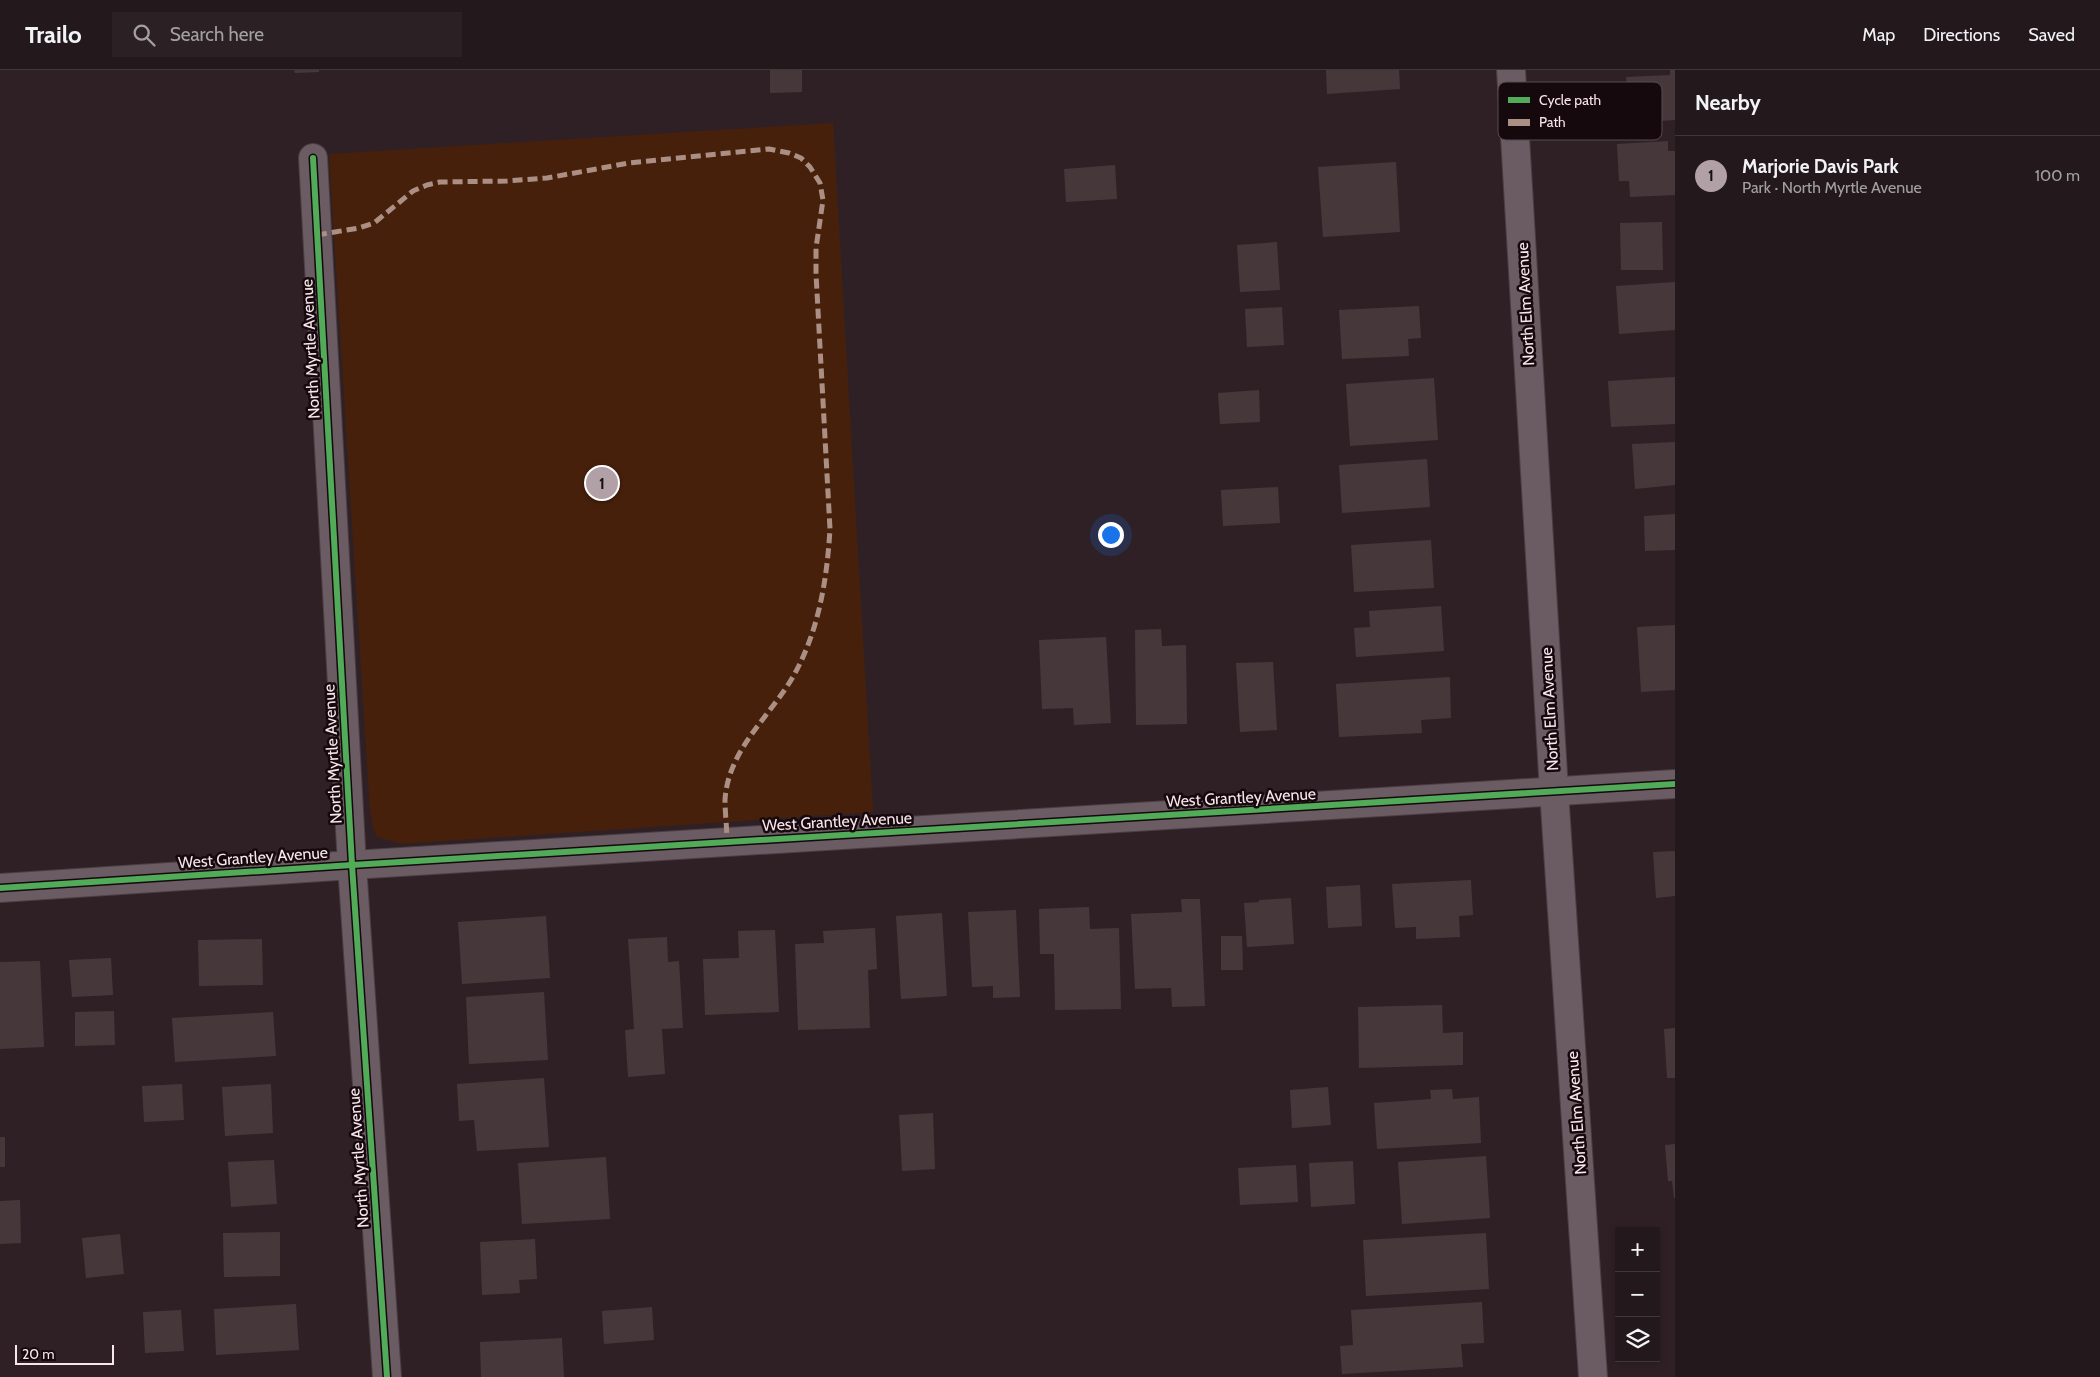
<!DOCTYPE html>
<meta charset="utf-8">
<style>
body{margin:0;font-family:Cabin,sans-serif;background:#2b2125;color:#f1f3f6}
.controls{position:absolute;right:15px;bottom:15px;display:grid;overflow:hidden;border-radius:0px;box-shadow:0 2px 8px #0003}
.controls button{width:45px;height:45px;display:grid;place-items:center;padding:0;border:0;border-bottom:1px solid #40373b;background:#23181c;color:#f1f3f6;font:25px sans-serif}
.scale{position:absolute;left:15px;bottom:12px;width:99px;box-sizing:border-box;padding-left:5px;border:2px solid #f9e5ec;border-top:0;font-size:14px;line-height:18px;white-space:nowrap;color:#f9e5ec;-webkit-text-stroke:4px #15090e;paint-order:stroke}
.you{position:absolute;left:1110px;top:464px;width:18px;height:18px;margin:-12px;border:4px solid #fff;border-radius:50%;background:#1a73e8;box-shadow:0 0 0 8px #1a73e833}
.badge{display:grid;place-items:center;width:32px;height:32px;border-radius:50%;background:#b2a0a7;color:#111;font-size:16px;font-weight:700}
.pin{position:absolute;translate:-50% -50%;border:2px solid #fff;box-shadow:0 1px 5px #0006}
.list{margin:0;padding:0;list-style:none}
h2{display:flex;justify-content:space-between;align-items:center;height:65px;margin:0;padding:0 20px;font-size:21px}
h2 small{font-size:16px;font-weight:400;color:#a3a0a3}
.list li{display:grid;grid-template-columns:32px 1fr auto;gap:15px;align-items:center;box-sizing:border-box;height:80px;padding:0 20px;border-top:1px solid #40373b}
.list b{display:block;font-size:19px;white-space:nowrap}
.list p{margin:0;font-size:16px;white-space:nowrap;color:#a3a0a3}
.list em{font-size:16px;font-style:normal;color:#a3a0a3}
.icon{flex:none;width:28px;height:28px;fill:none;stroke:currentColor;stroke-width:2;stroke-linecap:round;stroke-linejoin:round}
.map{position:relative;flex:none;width:1675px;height:1307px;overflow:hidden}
header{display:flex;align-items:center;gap:30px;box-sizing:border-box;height:70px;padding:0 25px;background:#23181c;border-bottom:1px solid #40373b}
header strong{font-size:24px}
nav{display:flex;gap:28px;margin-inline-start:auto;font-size:18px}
.search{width:350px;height:45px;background:#2b2125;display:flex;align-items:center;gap:12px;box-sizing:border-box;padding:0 18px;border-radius:0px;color:#a3a0a3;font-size:19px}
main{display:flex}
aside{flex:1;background:#23181c}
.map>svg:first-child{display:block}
.green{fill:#47200b}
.building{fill:#46383a}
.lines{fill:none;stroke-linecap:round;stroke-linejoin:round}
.minor-casing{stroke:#4b3e43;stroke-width:30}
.minor{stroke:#6a5c62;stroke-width:28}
.quiet{stroke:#ac8f84;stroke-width:5;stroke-dasharray:10 5;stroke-linecap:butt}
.cycleway-casing{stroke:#15090e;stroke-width:9}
.cycleway{stroke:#51ab58;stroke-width:6}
.labels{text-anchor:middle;stroke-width:5;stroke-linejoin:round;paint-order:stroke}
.street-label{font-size:16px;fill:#f9e5ec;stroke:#15090e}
.key{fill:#15090e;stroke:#594b51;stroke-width:1}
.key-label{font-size:14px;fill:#f9e5ec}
</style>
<header>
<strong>Trailo</strong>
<div class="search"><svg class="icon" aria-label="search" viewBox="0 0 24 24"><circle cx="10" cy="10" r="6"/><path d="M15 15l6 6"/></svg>Search here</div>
<nav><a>Map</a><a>Directions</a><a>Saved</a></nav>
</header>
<main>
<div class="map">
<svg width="1675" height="1307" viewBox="0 0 1675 1307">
<rect width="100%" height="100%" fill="#2f2026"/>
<path class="green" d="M833,53L873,742L401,774L377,767L373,758L370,741L329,84Z"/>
<g class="building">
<path d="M294,0H319V2L295,3Z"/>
<path d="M770,0H802V22L770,23Z"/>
<path d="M1326,0H1399L1400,19L1327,24Z"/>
<path d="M1670,0H1675V50L1629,53L1626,7L1670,5Z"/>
<path d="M1668,71V81H1675V125L1630,127L1629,111H1619L1617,74Z"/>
<path d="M1396,92L1400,162L1323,167L1318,97Z"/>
<path d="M1115,95L1117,129L1066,132L1064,99Z"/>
<path d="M1662,152L1663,200H1621L1620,153Z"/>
<path d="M1277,172L1280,220L1240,222L1237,175Z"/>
<path d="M1675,212V260L1619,264L1616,216Z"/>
<path d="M1419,236L1421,268L1408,269L1409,286L1342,289L1339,240Z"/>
<path d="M1282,237L1284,275L1247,277L1245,239Z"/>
<path d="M1675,307V354L1611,357L1608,311Z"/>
<path d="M1434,308L1438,370L1350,376L1346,314Z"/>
<path d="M1259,320L1260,352L1220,354L1218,323Z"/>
<path d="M1675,372V415L1635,419L1632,374Z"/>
<path d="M1427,389L1430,437L1342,443L1339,395Z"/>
<path d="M1278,417L1280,453L1223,456L1221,420Z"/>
<path d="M1675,444V480L1645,481L1644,446Z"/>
<path d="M1431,470L1434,518L1354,522L1351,475Z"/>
<path d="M1441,536L1444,581L1356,587L1354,558L1370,557L1369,541Z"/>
<path d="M1675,555V620L1641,622L1637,557Z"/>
<path d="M1161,559L1162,576L1186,575L1187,654L1136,655L1135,560Z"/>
<path d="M1106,567L1111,653L1074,655L1073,638L1042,639L1039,570Z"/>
<path d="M1273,592L1277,660L1240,662L1236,593Z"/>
<path d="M1450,607L1451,648L1421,650L1422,663L1339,667L1336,614Z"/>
<path d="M1675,781V826L1656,828L1653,782Z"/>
<path d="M1471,810L1473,845L1459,846L1460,867L1416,869V857L1395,858L1392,814Z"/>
<path d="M1360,815L1362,856L1328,858L1326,817Z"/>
<path d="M1291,828L1294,874L1247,877L1244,833L1259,832V830Z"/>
<path d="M1181,829H1200L1205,936L1172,937L1171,918L1135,919L1131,844L1182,842Z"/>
<path d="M1089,837L1090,859L1119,858L1121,939L1055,940L1054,884H1040L1039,839Z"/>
<path d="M1016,840L1020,927L993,928V916L972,917L968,842Z"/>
<path d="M942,843L947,926L901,929L896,846Z"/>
<path d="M546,846L550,908L462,914L458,852Z"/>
<path d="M875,858L877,899L868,900L870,958L798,960L795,874L824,873L823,861Z"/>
<path d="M775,860L779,942L705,945L703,889L739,888L738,861Z"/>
<path d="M1221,866H1242L1243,900H1221Z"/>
<path d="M667,867L668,892L679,891L683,958L662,959L665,1004L628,1007L625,960L634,959L628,869Z"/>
<path d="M262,869L263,915L199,916L198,870Z"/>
<path d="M111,888L113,925L72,927L69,890Z"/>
<path d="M40,891L44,977L0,979V892Z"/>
<path d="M544,922L548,990L469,994L466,927Z"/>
<path d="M1442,935L1443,963L1463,962V995L1359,998L1358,937Z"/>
<path d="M114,941L115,975L75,976V942Z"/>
<path d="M273,942L276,986L175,992L172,948Z"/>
<path d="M1675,958V1008H1667L1664,959Z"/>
<path d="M544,1008L549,1077L477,1081L474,1050L459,1051L457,1014Z"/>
<path d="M182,1014L184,1050L144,1052L142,1016Z"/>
<path d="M271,1014L273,1063L225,1066L222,1017Z"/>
<path d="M1328,1017L1331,1055L1292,1058L1290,1020Z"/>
<path d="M1452,1019L1453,1029L1479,1027L1481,1073L1377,1079L1374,1033L1431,1029L1430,1020Z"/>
<path d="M933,1043L935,1099L902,1101L899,1045Z"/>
<rect x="0" y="1067" width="5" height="30"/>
<path d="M1675,1074V1128H1674L1672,1111H1668L1665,1075Z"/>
<path d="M1486,1086L1490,1148L1402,1154L1398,1092Z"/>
<path d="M606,1087L610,1149L522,1154L518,1093Z"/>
<path d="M274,1090L277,1134L231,1137L228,1092Z"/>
<path d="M1353,1091L1355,1134L1311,1137L1309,1093Z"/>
<path d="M1296,1095L1298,1132L1240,1135L1238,1098Z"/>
<path d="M20,1130L21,1173L0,1174V1131Z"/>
<path d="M280,1162V1206L224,1207L223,1163Z"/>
<path d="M1486,1163L1489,1219L1366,1226L1363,1170Z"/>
<path d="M120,1164L124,1204L86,1208L82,1168Z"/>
<path d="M535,1169L537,1209L519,1210L520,1223L482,1225L480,1172Z"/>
<path d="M1482,1232L1484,1273L1461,1274L1463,1297L1342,1304L1340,1276L1353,1275L1351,1240Z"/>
<path d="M296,1234L299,1280L216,1285L214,1239Z"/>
<path d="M652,1237L654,1270L604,1274L602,1241Z"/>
<path d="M181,1240L184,1281L145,1283L143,1242Z"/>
<path d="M562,1268L564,1307H481L480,1272Z"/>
</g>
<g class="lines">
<g class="minor-casing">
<g id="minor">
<path d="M1511,0L1554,721L1593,1307"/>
<path d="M313,88L352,795L387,1307"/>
<path d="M0,818L352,795L1675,714"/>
</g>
</g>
<use href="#minor" class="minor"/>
<path class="quiet" d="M317,165L359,158L374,153L413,121L427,115L440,112L507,111L547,108L629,93L769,79L789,83L801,88L810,97L820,113L823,130L816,178V204L830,459C827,509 819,560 794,605C771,646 728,679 725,730C725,743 727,758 727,772"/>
<g class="cycleway-casing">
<g id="cycleway">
<path d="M313,88L352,795L387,1307"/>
<path d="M0,818L352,795L1675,714"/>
</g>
</g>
<use href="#cycleway" class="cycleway"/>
</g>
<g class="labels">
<g class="street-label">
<text transform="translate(1525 234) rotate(-93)" y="6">North Elm Avenue</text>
<text transform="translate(310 279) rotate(-93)" y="6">North Myrtle Avenue</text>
<text transform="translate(1549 639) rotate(-93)" y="6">North Elm Avenue</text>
<text transform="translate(332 684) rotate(-93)" y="6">North Myrtle Avenue</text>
<text transform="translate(1241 727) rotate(-3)" y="6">West Grantley Avenue</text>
<text transform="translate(837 751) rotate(-3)" y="6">West Grantley Avenue</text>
<text transform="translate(253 787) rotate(-4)" y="6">West Grantley Avenue</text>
<text transform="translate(1576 1043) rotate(-94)" y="6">North Elm Avenue</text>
<text transform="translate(358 1088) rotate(-94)" y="6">North Myrtle Avenue</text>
</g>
</g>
<rect x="1498" y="12" width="164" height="58" rx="8" class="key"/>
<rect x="1508" y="27" width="22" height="6" fill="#51ab58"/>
<rect x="1508" y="49" width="22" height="7" fill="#ac8f84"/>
<g class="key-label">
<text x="1539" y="35">Cycle path</text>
<text x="1539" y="57">Path</text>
</g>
</svg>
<div class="controls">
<button>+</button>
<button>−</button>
<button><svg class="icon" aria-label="layers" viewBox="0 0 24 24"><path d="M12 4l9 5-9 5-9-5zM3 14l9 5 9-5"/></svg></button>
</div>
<div class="scale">20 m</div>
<div class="you"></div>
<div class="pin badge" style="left:602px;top:413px">1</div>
</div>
<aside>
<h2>Nearby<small></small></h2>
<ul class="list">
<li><span class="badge">1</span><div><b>Marjorie Davis Park</b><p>Park · North Myrtle Avenue</p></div><em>100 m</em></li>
</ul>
</aside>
</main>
